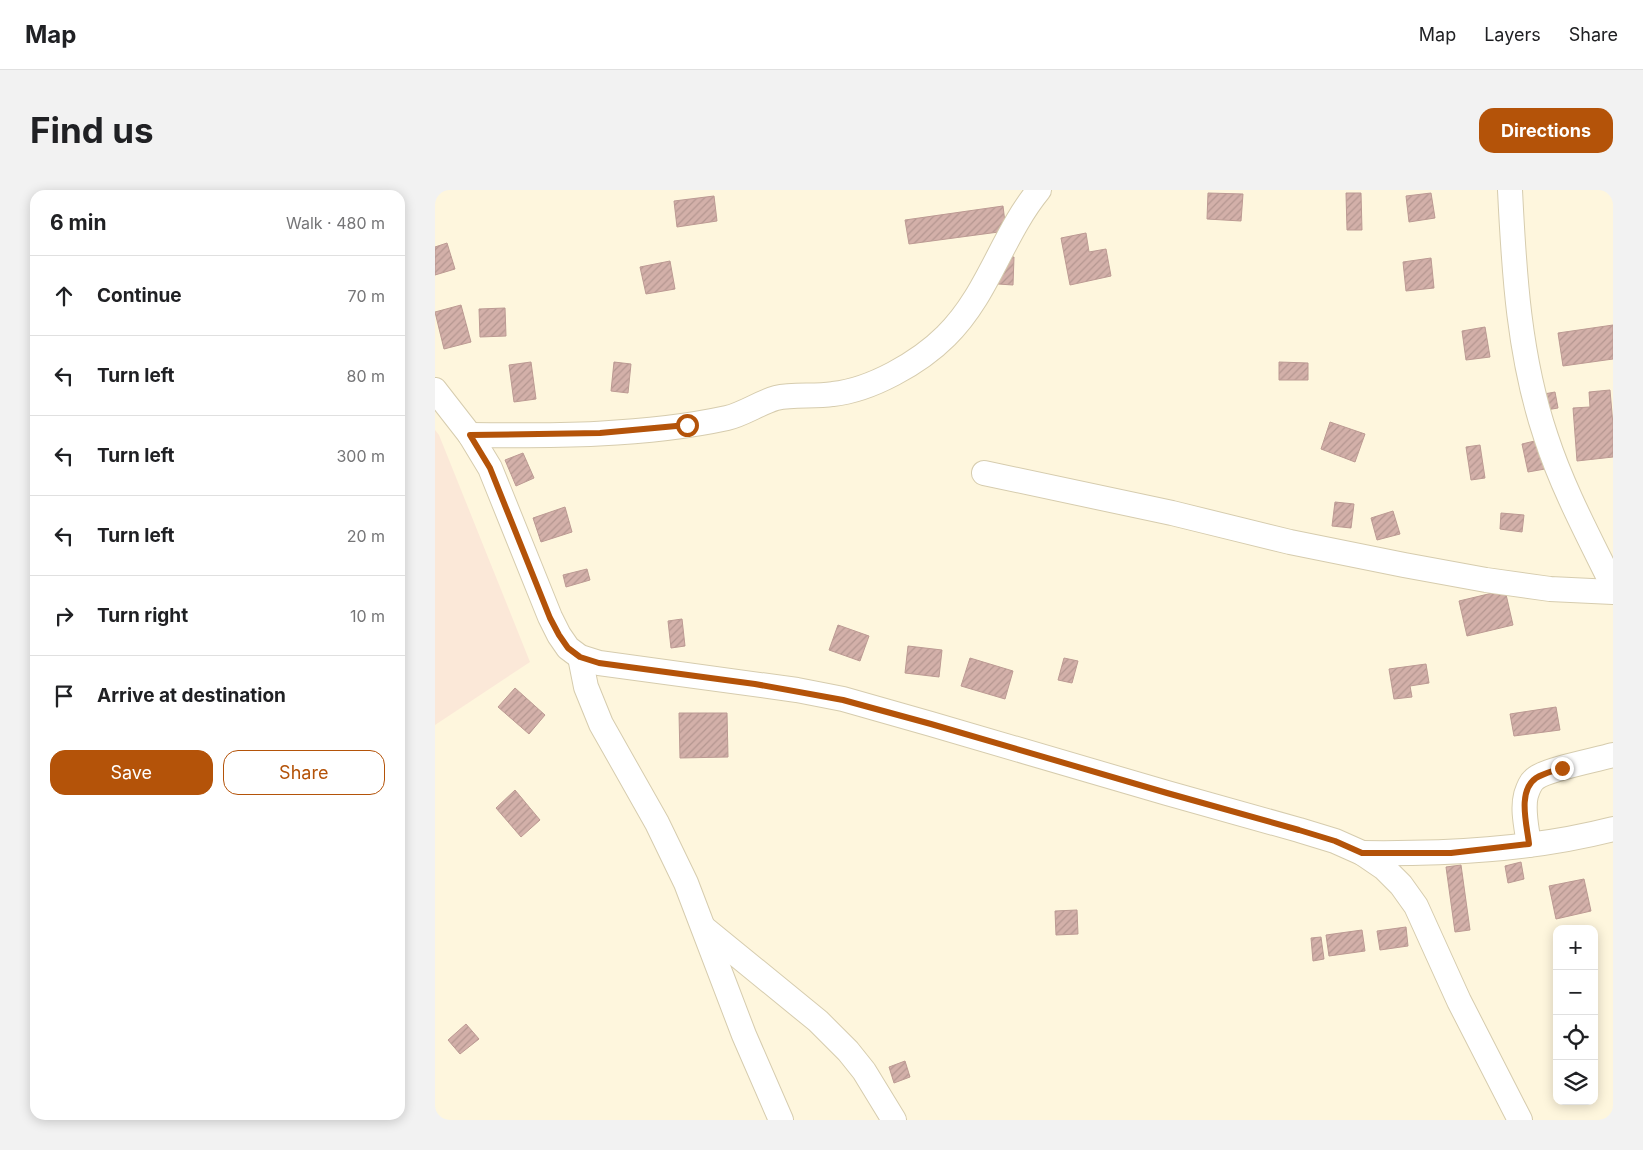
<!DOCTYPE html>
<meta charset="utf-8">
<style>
body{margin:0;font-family:Inter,sans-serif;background:#f2f2f2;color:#202124}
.controls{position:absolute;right:15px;bottom:15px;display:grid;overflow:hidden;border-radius:10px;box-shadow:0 2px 12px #0003}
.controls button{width:45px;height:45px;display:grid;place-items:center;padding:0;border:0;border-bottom:1px solid #e0e0e0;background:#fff;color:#202124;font:25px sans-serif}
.stop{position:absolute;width:15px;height:15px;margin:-11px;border:4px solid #b45309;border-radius:50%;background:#fff}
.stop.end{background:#b45309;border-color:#fff;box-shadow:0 1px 5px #0008}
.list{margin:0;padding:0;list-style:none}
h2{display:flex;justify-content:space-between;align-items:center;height:65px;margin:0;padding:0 20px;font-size:21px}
h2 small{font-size:16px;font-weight:400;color:#757577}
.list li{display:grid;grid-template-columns:32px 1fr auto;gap:15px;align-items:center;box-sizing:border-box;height:80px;padding:0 20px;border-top:1px solid #e0e0e0}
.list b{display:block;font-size:19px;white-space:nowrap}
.list em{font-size:16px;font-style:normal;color:#757577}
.actions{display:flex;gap:10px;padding:15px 20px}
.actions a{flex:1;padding:11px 0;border:1px solid #b45309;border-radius:15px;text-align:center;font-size:18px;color:#b45309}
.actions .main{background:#b45309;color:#fff}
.icon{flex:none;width:28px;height:28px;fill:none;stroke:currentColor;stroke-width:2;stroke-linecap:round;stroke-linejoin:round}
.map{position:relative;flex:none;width:1178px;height:930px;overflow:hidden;border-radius:15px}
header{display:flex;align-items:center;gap:30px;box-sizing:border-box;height:70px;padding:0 25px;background:#fff;border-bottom:1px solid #e0e0e0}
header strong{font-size:24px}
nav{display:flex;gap:28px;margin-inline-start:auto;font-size:18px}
.intro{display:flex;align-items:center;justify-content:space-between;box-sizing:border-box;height:120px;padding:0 30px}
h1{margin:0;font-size:35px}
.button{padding:12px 22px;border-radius:15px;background:#b45309;color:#fff;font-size:18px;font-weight:700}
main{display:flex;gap:30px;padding:0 30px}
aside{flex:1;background:#fff;border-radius:15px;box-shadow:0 2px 12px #0003}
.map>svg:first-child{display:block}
.education{fill:#fbe8d8}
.building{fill:url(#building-hatch);stroke:#bc9a93}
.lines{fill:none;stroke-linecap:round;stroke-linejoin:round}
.street-casing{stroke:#d6ccae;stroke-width:26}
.street{stroke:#fff;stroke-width:24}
.route{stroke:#b45309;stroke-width:6}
</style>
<header>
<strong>Map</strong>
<nav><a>Map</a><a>Layers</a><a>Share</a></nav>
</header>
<div class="intro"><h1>Find us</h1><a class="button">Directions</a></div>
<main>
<aside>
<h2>6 min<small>Walk · 480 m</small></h2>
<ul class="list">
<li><svg class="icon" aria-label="ahead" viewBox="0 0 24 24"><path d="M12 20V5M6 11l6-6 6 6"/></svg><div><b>Continue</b></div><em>70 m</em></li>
<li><svg class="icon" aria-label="left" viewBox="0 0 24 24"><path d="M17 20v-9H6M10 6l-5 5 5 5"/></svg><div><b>Turn left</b></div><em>80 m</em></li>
<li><svg class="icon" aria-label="left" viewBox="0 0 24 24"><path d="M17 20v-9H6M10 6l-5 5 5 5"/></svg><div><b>Turn left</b></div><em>300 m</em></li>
<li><svg class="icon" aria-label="left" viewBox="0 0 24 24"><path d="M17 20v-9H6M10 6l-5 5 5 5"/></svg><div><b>Turn left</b></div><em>20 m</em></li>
<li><svg class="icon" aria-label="right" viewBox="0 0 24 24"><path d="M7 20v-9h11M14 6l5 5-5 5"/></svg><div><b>Turn right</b></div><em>10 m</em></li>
<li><svg class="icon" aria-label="arrive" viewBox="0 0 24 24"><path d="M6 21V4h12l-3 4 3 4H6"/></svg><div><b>Arrive at destination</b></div></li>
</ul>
<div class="actions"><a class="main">Save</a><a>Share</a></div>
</aside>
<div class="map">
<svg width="1178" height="930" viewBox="0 0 1178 930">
<defs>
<pattern id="building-hatch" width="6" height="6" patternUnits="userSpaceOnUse" patternTransform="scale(1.25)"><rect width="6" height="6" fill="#d3b0a9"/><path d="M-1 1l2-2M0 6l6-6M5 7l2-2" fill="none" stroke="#b49690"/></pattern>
</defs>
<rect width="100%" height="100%" fill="#fef6dd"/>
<path class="education" d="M0,240L4,245L95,472L0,535Z"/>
<g class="building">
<path d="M773,3L808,4L806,31L772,29Z"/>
<path d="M911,3H926L927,40H912Z"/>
<path d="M996,3L1000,28L974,32L971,6Z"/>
<path d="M279,6L282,31L242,37L239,11Z"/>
<path d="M568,16L571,41L474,54L470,30Z"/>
<path d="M651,43L654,62L671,59L676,86L635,95L626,48Z"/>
<path d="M12,53L20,79L0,85V57Z"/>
<path d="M564,67H579L578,95L563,94Z"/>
<path d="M996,68L999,98L971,101L968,72Z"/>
<path d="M235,71L240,99L211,104L205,77Z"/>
<path d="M26,115L36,152L9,159L0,122Z"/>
<path d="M70,118L71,146L45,147L44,119Z"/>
<path d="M1178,135V169L1128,176L1123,143Z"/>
<path d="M1050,137L1055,167L1031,170L1027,141Z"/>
<path d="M96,172L101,209L79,212L74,175Z"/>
<path d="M179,172L196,174L193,203L176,201Z"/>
<path d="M844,172L873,173V190H844Z"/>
<path d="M1175,200L1178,235V267L1142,271L1138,218L1155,217L1154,202Z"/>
<path d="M1120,202L1123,218L1111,220L1109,204Z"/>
<path d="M895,232L930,244L920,272L886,259Z"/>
<path d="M1104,250L1110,279L1093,282L1087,254Z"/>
<path d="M1045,255L1050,288L1036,290L1031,257Z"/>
<path d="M88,263L99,288L81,296L70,270Z"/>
<path d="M900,312L919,314L916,338L897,336Z"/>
<path d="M130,317L137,342L106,352L98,328Z"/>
<path d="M958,321L965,344L942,350L936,328Z"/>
<path d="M1066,323L1089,325L1087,342L1065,339Z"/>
<path d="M152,379L155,390L131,397L128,385Z"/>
<path d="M1070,400L1078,435L1032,446L1024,411Z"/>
<path d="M247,429L250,456L236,458L233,431Z"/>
<path d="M403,435L434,446L425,471L394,460Z"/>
<path d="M473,456L507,460L504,487L470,483Z"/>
<path d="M535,468L578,481L570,509L526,496Z"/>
<path d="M629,468L643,471L637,493L623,490Z"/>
<path d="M991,474L994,493L975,496L977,507L959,509L954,479Z"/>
<path d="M80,498L110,525L94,544L63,517Z"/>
<path d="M1121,517L1125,540L1079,546L1075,524Z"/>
<path d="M244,523H292L293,567L245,568Z"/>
<path d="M80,600L105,630L86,647L61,618Z"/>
<path d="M1086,672L1089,689L1073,693L1070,676Z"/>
<path d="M1026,675L1035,740L1020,742L1011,677Z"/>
<path d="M1149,689L1156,721L1121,729L1114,696Z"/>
<path d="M642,720L643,744L621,745L620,721Z"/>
<path d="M971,737L973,756L945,760L942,741Z"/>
<path d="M927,740L930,761L894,766L891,745Z"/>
<path d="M886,747L889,769L878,771L876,748Z"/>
<path d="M31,834L44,849L25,864L13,850Z"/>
<path d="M470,871L475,887L459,893L454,877Z"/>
</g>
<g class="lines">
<g class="street-casing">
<g id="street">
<path d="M1075,0C1079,83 1084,167 1111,247C1128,299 1154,347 1178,396"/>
<path d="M0,200L35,245L55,278L115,427L124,445L133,458L145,467L164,473L362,500L408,509L496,534L732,603L864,640L900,651L927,663L949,678L966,695L981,716L1024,811L1085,930"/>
<path d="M35,245C119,246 209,246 292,228C309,224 324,213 341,208C359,204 379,207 398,204C436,200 484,173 511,146C553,105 567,45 604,0"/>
<path d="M549,283L737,323L855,352L969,375L1051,390L1115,399L1178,402"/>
<path d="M145,467L151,497L166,534L222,633L251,693L309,845L346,930"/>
<path d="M1094,655C1092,639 1087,620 1091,605C1093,599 1095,592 1101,588C1113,579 1161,570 1178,565"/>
<path d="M927,663C1011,664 1096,660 1178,639"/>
<path d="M269,738L383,831L413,861L429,881L459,930"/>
</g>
</g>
<use href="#street" class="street"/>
</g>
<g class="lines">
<path class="route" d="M252,235L165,243L35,245L55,278L115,428L124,445L133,458L145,467L164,473L320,494L408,510L496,534L732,603L864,640L900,651L927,663H1016L1094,654C1092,635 1082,601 1101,588C1109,583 1119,581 1127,578"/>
</g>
</svg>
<div class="controls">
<button>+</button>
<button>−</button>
<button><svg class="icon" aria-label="locate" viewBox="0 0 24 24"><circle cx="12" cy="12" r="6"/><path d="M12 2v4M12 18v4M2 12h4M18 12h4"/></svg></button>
<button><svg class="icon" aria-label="layers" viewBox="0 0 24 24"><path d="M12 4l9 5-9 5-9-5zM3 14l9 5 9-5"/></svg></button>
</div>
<div class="stop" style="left:252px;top:235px"></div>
<div class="stop end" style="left:1127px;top:578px"></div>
</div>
</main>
